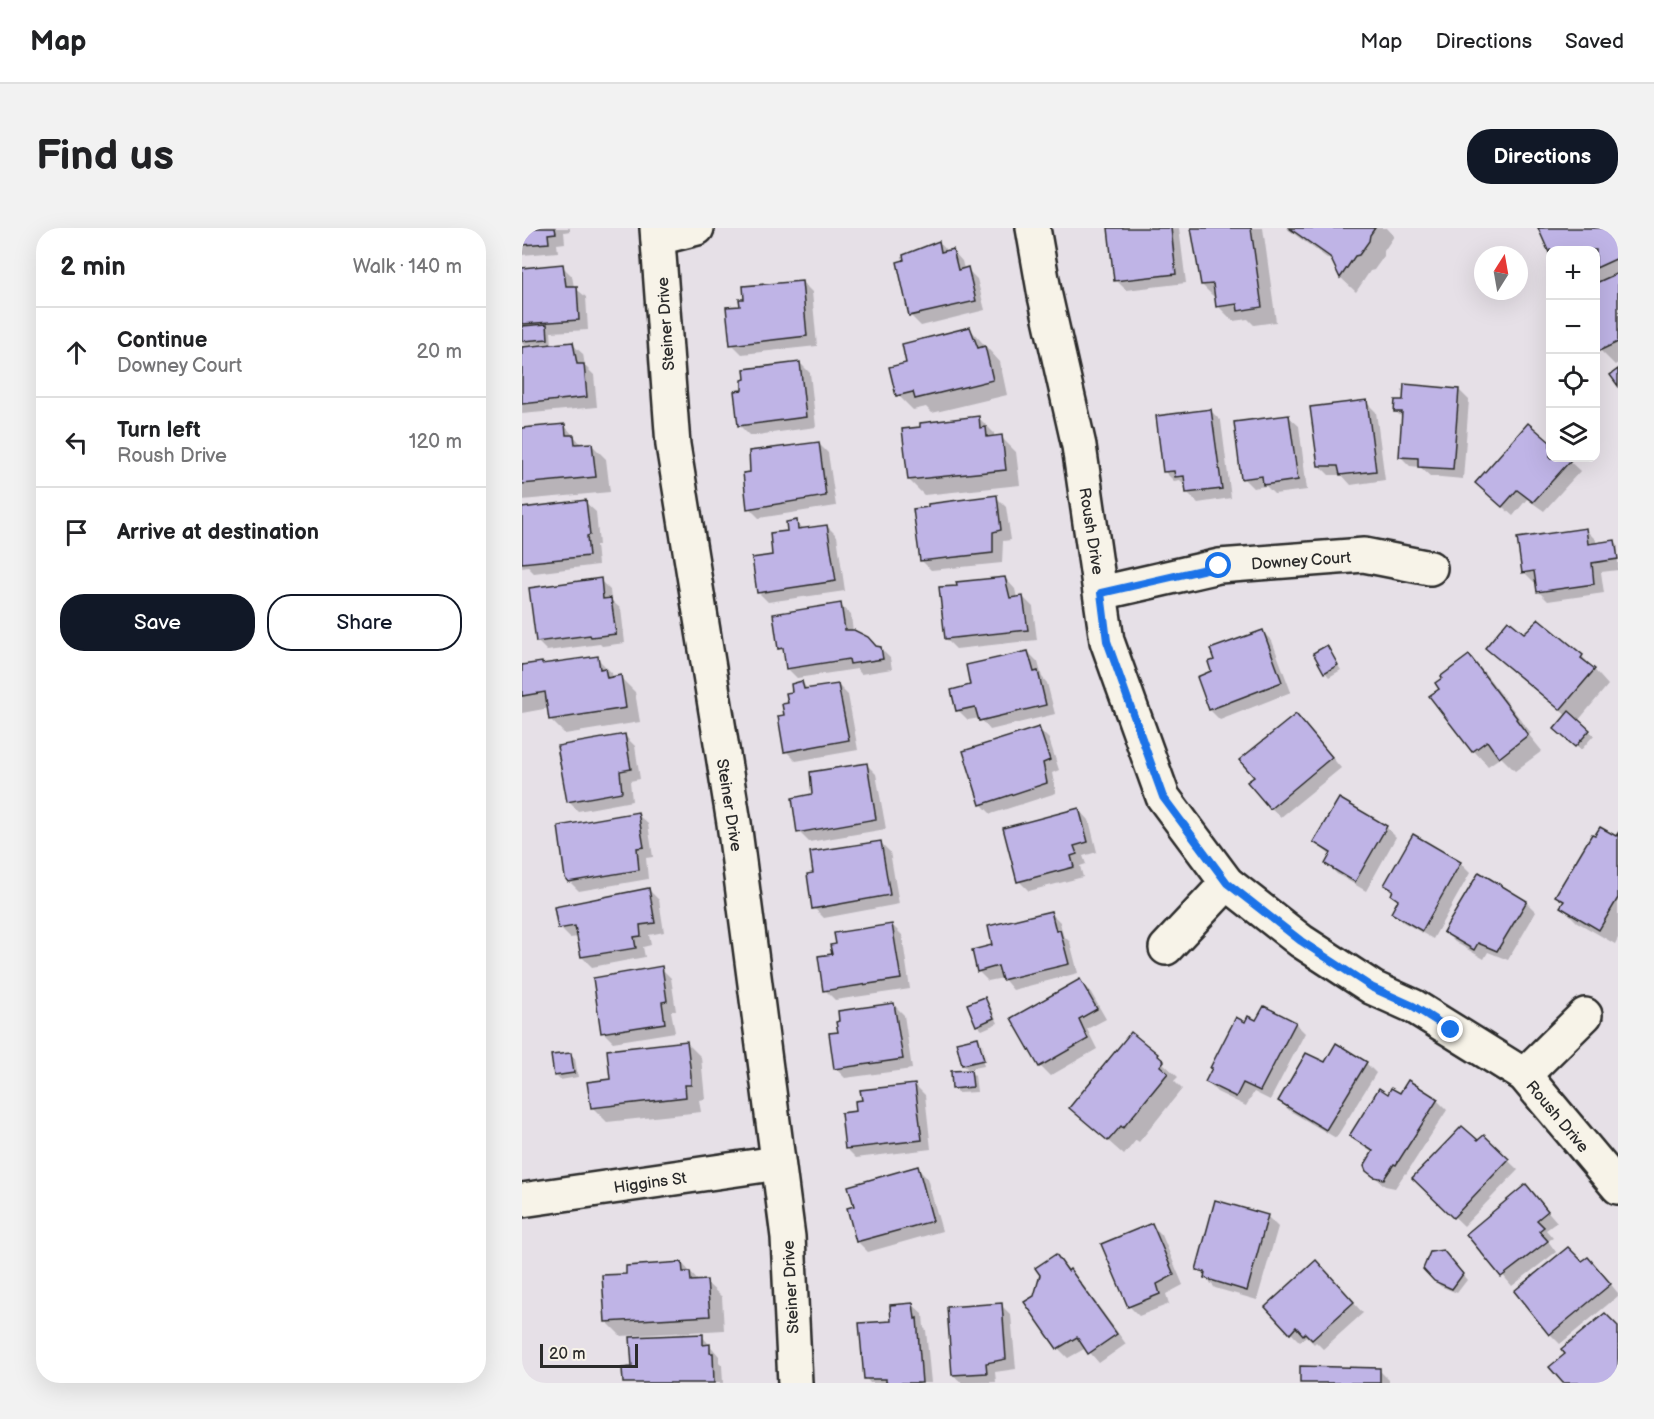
<!DOCTYPE html>
<meta charset="utf-8">
<style>
body{margin:0;font-family:"Balsamiq Sans",sans-serif;background:#f2f2f2;color:#202124}
.controls{position:absolute;right:18px;top:18px;display:grid;overflow:hidden;border-radius:12px;box-shadow:0 6px 24px #0002}
.controls button{width:54px;height:54px;display:grid;place-items:center;padding:0;border:0;border-bottom:2px solid #e0e0e0;background:#fff;color:#202124;font:30px sans-serif}
.compass{position:absolute;left:952px;top:18px;width:54px;height:54px;border-radius:50%;background:#fff;box-shadow:0 6px 24px #0002;rotate:11deg}
.scale{position:absolute;left:18px;bottom:15px;width:98px;box-sizing:border-box;padding-left:6px;border:3px solid #2b2b2b;border-top:0;font-size:16px;line-height:21px;white-space:nowrap;color:#2b2b2b;-webkit-text-stroke:4px #f7f3e8;paint-order:stroke}
.stop{position:absolute;width:18px;height:18px;margin:-14px;border:4px solid #1a73e8;border-radius:50%;background:#fff}
.stop.end{background:#1a73e8;border-color:#fff;box-shadow:0 2px 6px #0008}
.list{margin:0;padding:0;list-style:none}
h2{display:flex;justify-content:space-between;align-items:center;height:78px;margin:0;padding:0 24px;font-size:26px}
h2 small{font-size:20px;font-weight:400;color:#757577}
.list li{display:grid;grid-template-columns:39px 1fr auto;gap:18px;align-items:center;box-sizing:border-box;height:90px;padding:0 24px;border-top:2px solid #e0e0e0}
.list b{display:block;font-size:22px;white-space:nowrap}
.list p{margin:0;font-size:20px;white-space:nowrap;color:#757577}
.list em{font-size:20px;font-style:normal;color:#757577}
.actions{display:flex;gap:12px;padding:18px 24px}
.actions a{flex:1;padding:14px 0;border:2px solid #111827;border-radius:24px;text-align:center;font-size:21px;color:#111827}
.actions .main{background:#111827;color:#fff}
.icon{flex:none;width:33px;height:33px;fill:none;stroke:currentColor;stroke-width:2;stroke-linecap:round;stroke-linejoin:round}
.map{position:relative;flex:none;width:1096px;height:1155px;overflow:hidden;border-radius:24px}
header{display:flex;align-items:center;gap:36px;box-sizing:border-box;height:84px;padding:0 30px;background:#fff;border-bottom:2px solid #e0e0e0}
header strong{font-size:28px}
nav{display:flex;gap:33px;margin-inline-start:auto;font-size:21px}
.intro{display:flex;align-items:center;justify-content:space-between;box-sizing:border-box;height:144px;padding:0 36px}
h1{margin:0;font-size:42px}
.button{padding:15px 27px;border-radius:24px;background:#111827;color:#fff;font-size:21px;font-weight:700}
main{display:flex;gap:36px;padding:0 36px}
aside{flex:1;background:#fff;border-radius:24px;box-shadow:0 6px 24px #0002}
.map>svg:first-child{display:block}
.shadow{fill:#0003}
.building{fill:#bfb4e6;stroke:#2b2b2b;stroke-width:1.5}
.lines{fill:none;stroke-linecap:round;stroke-linejoin:round}
.minor-casing{stroke:#2b2b2b;stroke-width:38}
.minor{stroke:#f7f3e8;stroke-width:33}
.route{stroke:#1a73e8;stroke-width:8}
.labels{text-anchor:middle;stroke-width:4.5;stroke-linejoin:round;paint-order:stroke}
.street-label{font-size:16px;fill:#2b2b2b;stroke:#f7f3e8}
</style>
<header>
<strong>Map</strong>
<nav><a>Map</a><a>Directions</a><a>Saved</a></nav>
</header>
<div class="intro"><h1>Find us</h1><a class="button">Directions</a></div>
<main>
<aside>
<h2>2 min<small>Walk · 140 m</small></h2>
<ul class="list">
<li><svg class="icon" aria-label="ahead" viewBox="0 0 24 24"><path d="M12 20V5M6 11l6-6 6 6"/></svg><div><b>Continue</b><p>Downey Court</p></div><em>20 m</em></li>
<li><svg class="icon" aria-label="left" viewBox="0 0 24 24"><path d="M17 20v-9H6M10 6l-5 5 5 5"/></svg><div><b>Turn left</b><p>Roush Drive</p></div><em>120 m</em></li>
<li><svg class="icon" aria-label="arrive" viewBox="0 0 24 24"><path d="M6 21V4h12l-3 4 3 4H6"/></svg><div><b>Arrive at destination</b></div></li>
</ul>
<div class="actions"><a class="main">Save</a><a>Share</a></div>
</aside>
<div class="map">
<svg width="1096" height="1155" viewBox="0 0 1096 1155">
<rect width="100%" height="100%" fill="#e6e0e7"/>
<filter id="ink" filterUnits="userSpaceOnUse"><feTurbulence type="fractalNoise" baseFrequency=".0167" numOctaves="2"/><feDisplacementMap in="SourceGraphic" scale="12" xChannelSelector="R" yChannelSelector="G"/><feConvolveMatrix kernelMatrix="1 2 1 2 8 2 1 2 1" color-interpolation-filters="sRGB"/></filter>
<g filter="url(#ink)">
<g class="shadow">
<path d="M0,0H48V3L42,4L43,15L35,16L36,24L0,27Z"/>
<path d="M587,0H657L664,55L604,62L594,52Z"/>
<path d="M671,0H741L754,94L732,97L726,91L711,93L696,78L695,72L680,57Z"/>
<path d="M764,0H865L872,8L862,23V28L852,42L848,43L834,64L819,50L812,35Z"/>
<path d="M1017,0H1096V135L1093,137L1078,122L1074,112V22L1028,24Z"/>
<path d="M417,14L426,24L430,22L440,33L442,41H445L455,51L463,82L399,98L389,88L384,33Z"/>
<path d="M40,38L50,48L52,59L64,69L66,102L29,104L30,118L50,116L61,126L63,138L72,147L75,179L0,186V121L28,118L27,115L2,117L0,115V41Z"/>
<path d="M280,54L290,64L295,118L220,126L210,116L219,79Z"/>
<path d="M448,101L478,134L485,167L410,185L404,179L391,182L376,167L386,136Z"/>
<path d="M278,135L288,145L294,199L228,208L218,198L227,140Z"/>
<path d="M937,162L947,172L941,251L908,248L898,239L888,238L878,228L881,190L874,184L882,174Z"/>
<path d="M844,174L854,184L863,252L829,257L820,247H807L797,237Z"/>
<path d="M689,183L699,193L709,270L676,275L666,265L665,259L658,252L652,253L642,243Z"/>
<path d="M766,188L777,198L785,262L752,266L744,258L731,260L721,250Z"/>
<path d="M457,190L472,205V210L479,209L494,224L498,257L402,267L387,252Z"/>
<path d="M42,197L60,217L69,216L84,231L88,264L0,272V202Z"/>
<path d="M1006,197L1028,216V230H1044L1058,243L1022,283L1005,271L991,288L965,265Z"/>
<path d="M296,215L306,225L314,278L237,290L227,280Z"/>
<path d="M474,269L484,279L489,312L481,313L480,335L409,342L399,332L408,281Z"/>
<path d="M63,274L74,284L77,317H74L76,337L12,345L6,339L0,340V281Z"/>
<path d="M274,294L282,301L305,298L315,308L323,363L246,374L236,364L252,328Z"/>
<path d="M1064,302L1074,312V316L1093,313L1096,317V342L1079,344L1082,365L1026,373L1016,363L1015,354H1012L1002,344Z"/>
<path d="M483,350L493,361L495,370L501,369L511,379L515,412L434,421L424,411L436,359Z"/>
<path d="M78,352L88,362L89,372L99,381L103,415L80,418L78,416L25,423L15,413Z"/>
<path d="M318,377L329,387L331,405L358,420L368,430L370,441L339,446L335,441L275,450L265,440L263,425L258,420Z"/>
<path d="M1017,393L1060,428L1086,457L1056,493L1072,507L1059,522L1038,506L1045,488L980,434L965,420L1002,407Z"/>
<path d="M740,403L750,413L769,464L698,492L688,482L677,450L691,444Z"/>
<path d="M804,419L819,442L807,449L803,444Z"/>
<path d="M506,424L516,434L520,449L525,455L533,486L468,502L458,490L446,492L436,482L450,458Z"/>
<path d="M947,429L962,444L1009,505L1007,507L1020,523L993,543L979,529L966,538L952,523L919,461Z"/>
<path d="M75,430L90,445L91,450L98,449L113,464L118,494L43,506L28,491L27,480L0,485V439Z"/>
<path d="M280,455L287,462L316,457L326,467L336,522L274,533L264,523V488L272,465Z"/>
<path d="M783,497L819,540L759,589L749,580L734,549Z"/>
<path d="M517,501L527,511L537,542L530,545L534,565L469,586L459,576Z"/>
<path d="M103,508L113,518L118,551L108,553L110,573L56,583L46,573Z"/>
<path d="M344,536L354,546L364,601L287,614L277,604L292,567Z"/>
<path d="M557,581L567,592L575,624L561,628L564,636L558,638L561,649L507,663L497,653Z"/>
<path d="M115,586L126,596L131,629L124,630L126,651L57,663L47,653Z"/>
<path d="M864,599L874,609L844,663L815,646L805,636L809,628L793,614Z"/>
<path d="M1096,608V710L1093,716L1055,694L1040,679L1042,675L1035,668Z"/>
<path d="M358,614L368,624L377,676L302,690L292,680L293,646Z"/>
<path d="M938,635L948,645L911,711L881,694L871,684L877,674L864,656Z"/>
<path d="M127,662L137,672L142,704L127,707L129,717L121,719L123,729L70,739L60,729L57,709L48,710L38,700Z"/>
<path d="M1004,674L1014,684L986,732L966,724L962,731L933,714L923,704Z"/>
<path d="M528,684L538,694L541,707L548,714L556,745L491,762L481,750L466,753L456,743L472,718Z"/>
<path d="M370,697L380,707L388,761L313,772L303,762L312,727Z"/>
<path d="M139,740L149,750L154,783H149L153,804L91,814L81,804Z"/>
<path d="M558,753L568,763L584,791L565,801L575,821L528,848L518,838Z"/>
<path d="M463,771L467,775L476,795L460,802L455,797Z"/>
<path d="M372,777L382,787L390,841L323,850L313,840L317,805Z"/>
<path d="M735,794L773,795L783,805L748,872L732,864L724,878L695,864L685,854L691,841L724,796Z"/>
<path d="M610,806L656,849L652,853L660,861L617,914L614,912L602,927L549,880Z"/>
<path d="M455,810L460,815L466,837L459,814H456L462,838L446,841L441,837Z"/>
<path d="M164,814L179,829L183,871L177,872L179,884L85,894L70,879L90,852Z"/>
<path d="M49,826L53,831L56,849L38,852L33,847Z"/>
<path d="M844,835L854,845L814,910L768,883L758,873Z"/>
<path d="M449,844L453,848L455,864L436,865L431,860Z"/>
<path d="M393,857L403,867L409,921L334,930L324,920L341,874Z"/>
<path d="M878,867L915,872L925,882L884,946L883,945L873,960L863,958L845,942L851,925L839,917L829,908L866,868Z"/>
<path d="M962,909L996,942L942,998L892,950Z"/>
<path d="M395,940L405,950L420,1003L346,1024L336,1014L327,981L334,979Z"/>
<path d="M1004,958L1035,994L1024,1002L1031,1010L1026,1013L1034,1024L990,1058L946,1006Z"/>
<path d="M746,989L756,999L735,1072L693,1060L676,1041Z"/>
<path d="M630,997L640,1007L661,1057L644,1066L647,1076L617,1088L607,1078Z"/>
<path d="M534,1028L558,1053L604,1116L577,1135L564,1120L546,1130L536,1120L513,1068Z"/>
<path d="M925,1028L945,1052L935,1065L918,1058L913,1052Z"/>
<path d="M160,1035L177,1054H184L200,1069L202,1102L99,1108L84,1093L106,1047Z"/>
<path d="M1061,1035L1076,1041L1096,1065V1068L1038,1116L1028,1106Z"/>
<path d="M803,1044L841,1085L801,1121L794,1114L792,1116L784,1108L778,1114L769,1105Z"/>
<path d="M390,1076L401,1086L402,1100L404,1102L409,1155H348L344,1150L371,1094Z"/>
<path d="M479,1077L489,1087L494,1141L473,1144L474,1154L440,1155L431,1147Z"/>
<path d="M1083,1087L1096,1100V1155H1043L1045,1126Z"/>
<path d="M180,1108L197,1128V1134L200,1137L201,1155H102L111,1141Z"/>
<path d="M857,1142L867,1152V1155H779Z"/>
</g>
<g class="building">
<path d="M0,0H33L34,5L26,6L27,15L0,17Z"/>
<path d="M586,0H649L654,46L592,53Z"/>
<path d="M669,0H729L740,79L716,83L715,76L694,79L691,56L679,57Z"/>
<path d="M767,0H853L848,7L847,13L837,27L833,28L818,50L808,29Z"/>
<path d="M1016,0H1096V30L1074,40V22H1028V27Z"/>
<path d="M417,13L419,24L431,21L436,42L446,39L454,73L387,88L375,34L382,32L381,27Z"/>
<path d="M41,36L44,58H55L57,92L0,96V40Z"/>
<path d="M1096,45V114L1077,123L1074,116V55Z"/>
<path d="M280,53L285,108L208,117L204,79L218,78L217,71H222L221,58Z"/>
<path d="M25,96L26,111L0,113V98Z"/>
<path d="M448,99L456,120L463,118L471,152L393,171L391,164L374,168L367,139L384,135L380,116Z"/>
<path d="M51,114L55,136H62L65,169L0,176V119Z"/>
<path d="M278,134L284,189L216,198L212,163L220,162V152L223,151L222,141Z"/>
<path d="M1096,141V158L1088,147Z"/>
<path d="M882,156L937,161L931,241L896,239V230L877,229L880,184H872L873,172H881Z"/>
<path d="M845,172L854,243L818,247L816,238H796L788,179Z"/>
<path d="M689,181L700,261L664,265L662,248L653,249L652,243L641,244L634,188Z"/>
<path d="M767,187L776,252L741,257L740,248L719,251L712,194Z"/>
<path d="M457,188L458,200L464,199L465,209L480,207L484,242L386,252L380,201L398,199V195Z"/>
<path d="M1006,195L1028,214V230H1046L1049,232L1011,274L995,262L980,279L953,255Z"/>
<path d="M43,196L44,207H52L53,216L70,215L74,249L0,256V200Z"/>
<path d="M297,214L304,268L225,281L221,245L228,244L227,223Z"/>
<path d="M475,267L479,302L471,304V325L398,333L391,281L406,279V276Z"/>
<path d="M64,272L68,307L65,308L67,328L0,335V280Z"/>
<path d="M275,292L276,301L305,297L314,353L235,365L230,330L250,327L248,305L265,303L264,294Z"/>
<path d="M1064,300L1066,316L1093,312L1096,331L1070,335L1072,356L1015,364L1012,343L1000,345L995,310Z"/>
<path d="M483,349L488,370L501,368L506,402L423,411L417,359L435,358L434,354Z"/>
<path d="M79,350L81,371L89,370L94,406L69,409L68,407L14,414L7,360Z"/>
<path d="M319,375L323,402H332L346,409L354,418L359,419L361,431L328,436L327,431L264,441L261,420L256,421L251,386Z"/>
<path d="M1017,391L1061,427L1059,430L1073,441L1038,482L963,420L986,392L1002,405Z"/>
<path d="M741,402L760,454L687,482L675,449L689,443L686,434L692,432L688,421Z"/>
<path d="M805,417L816,437L802,445L791,425Z"/>
<path d="M506,423L512,444L516,443L524,477L457,493L453,479L434,483L429,462L448,457L444,437Z"/>
<path d="M947,427L995,490L994,491L1006,507L977,530L965,513L950,524L907,468L917,461L913,455L920,450L919,448Z"/>
<path d="M76,428L78,441L83,440L85,450L99,447L104,480L27,492L23,464L0,468V437L20,434V436Z"/>
<path d="M280,453L282,461L316,456L327,512L262,524L256,488L262,487L260,476L266,475L264,465L270,464L269,456Z"/>
<path d="M1047,483L1068,502L1053,519L1032,501Z"/>
<path d="M774,486L810,529L748,581L725,554L732,549L717,532Z"/>
<path d="M517,499L528,532L521,535L525,555L458,577L441,523Z"/>
<path d="M103,506L109,541L98,543L100,564L45,574L35,518Z"/>
<path d="M345,535L354,591L275,605L270,570L290,566L288,544Z"/>
<path d="M817,570L865,598L833,654L803,636L809,625L791,614Z"/>
<path d="M557,580L566,614L552,618L555,626L549,628L552,639L495,654L481,600Z"/>
<path d="M116,584L122,619L115,620L117,642L46,654L43,650L36,598Z"/>
<path d="M1078,599L1094,608L1096,605V670L1077,702L1038,679L1042,673L1033,668L1070,606L1073,607Z"/>
<path d="M891,606L939,634L900,703L869,685L876,672L869,667L871,662L862,657Z"/>
<path d="M359,613L368,667L290,681L285,646L291,645L288,624Z"/>
<path d="M957,644L1005,673L975,723L956,715L952,722L921,704Z"/>
<path d="M127,660L133,695L118,697L119,708L112,709L114,720L59,729L53,698L36,701L32,679Z"/>
<path d="M529,683L534,703L538,702L547,736L480,752L476,738L455,744L450,722L470,717L466,698Z"/>
<path d="M370,696L379,751L301,763L296,728L310,726L308,717L314,716L312,705Z"/>
<path d="M140,738L145,773L140,774L143,795L79,805L71,750Z"/>
<path d="M558,751L575,781L557,791L566,811L517,839L489,790Z"/>
<path d="M463,769L472,790L454,798L445,776Z"/>
<path d="M372,775L381,831L312,841L307,805L316,804L314,794L317,793L316,783Z"/>
<path d="M742,778L774,794L738,863L721,855L714,869L683,854L690,840H688L714,789L723,794L726,788L734,792Z"/>
<path d="M609,804L636,826L635,827L642,833L638,838L646,845L601,900L599,898L586,913L547,880Z"/>
<path d="M456,809L462,832L440,837L434,814Z"/>
<path d="M165,813L169,847V857H163L164,869L69,880L65,854L88,851L85,822Z"/>
<path d="M814,815L845,834L804,902L756,873L784,825L803,834Z"/>
<path d="M49,825L52,845L32,848L29,827Z"/>
<path d="M449,842L451,859L430,861L429,843Z"/>
<path d="M886,852L916,871L874,937L872,936L862,951L852,949L844,943L842,938L851,923L827,908L857,860L866,866L869,860L878,865Z"/>
<path d="M393,856L400,912L323,921L319,885L334,883L333,873L340,872L338,862Z"/>
<path d="M940,898L956,912L962,907L987,931L931,990L890,950Z"/>
<path d="M396,938L411,993L334,1014L325,980L332,978L326,958Z"/>
<path d="M1004,956L1026,983L1015,992L1022,999L1017,1003L1026,1013L979,1049L944,1006Z"/>
<path d="M693,972L746,987L725,1063L682,1050L683,1044L674,1042Z"/>
<path d="M630,995L652,1047L635,1056L638,1066L606,1079L579,1016Z"/>
<path d="M1046,1019L1060,1033L1066,1029L1089,1056L1027,1107L992,1063Z"/>
<path d="M921,1022L941,1046L930,1061L912,1053L901,1041L908,1024Z"/>
<path d="M534,1026L546,1043L548,1041L595,1106L566,1126L555,1109L535,1121L502,1074L512,1068L518,1047L513,1040Z"/>
<path d="M794,1032L832,1074L790,1112L783,1105L781,1107L774,1099L768,1106L743,1079Z"/>
<path d="M160,1034L161,1044H168L169,1053L185,1052L188,1088L83,1094L80,1047L104,1046V1038Z"/>
<path d="M391,1075L393,1091L395,1090L400,1155H364V1151H342L337,1095L369,1093L368,1077Z"/>
<path d="M480,1075L484,1131L464,1135L465,1145L430,1147L425,1079Z"/>
<path d="M1083,1085L1096,1098V1147L1087,1155H1041L1027,1139L1043,1126L1039,1121Z"/>
<path d="M181,1106V1117L188,1116V1125H191L192,1155H101L100,1140L110,1139L108,1109Z"/>
<path d="M778,1138L858,1140V1155H778Z"/>
</g>
<g class="lines">
<g class="minor-casing">
<g id="minor">
<path d="M135,0L151,217L212,595L266,1009L273,1155"/>
<path d="M511,0L523,68L557,218L585,413L641,569L705,655L779,713L851,760L891,778L1002,847L1096,959"/>
<path d="M136,10L175,0"/>
<path d="M579,365L697,338L842,327L908,340"/>
<path d="M644,720L705,655"/>
<path d="M1002,847L1063,787"/>
<path d="M0,972L256,935"/>
</g>
</g>
<use href="#minor" class="minor"/>
</g>
</g>
<g class="lines" filter="url(#ink)">
<path class="route" d="M697,338L579,365L585,413L641,569L705,655L779,713L851,760L891,778L929,802"/>
</g>
<g class="labels">
<g class="street-label">
<text transform="translate(143 96) rotate(-94)" y="6">Steiner Drive</text>
<text transform="translate(570 303) rotate(81)" y="6">Roush Drive</text>
<text transform="translate(779 332) rotate(-4)" y="6">Downey Court</text>
<text transform="translate(208 577) rotate(81)" y="6">Steiner Drive</text>
<text transform="translate(1036 888) rotate(50)" y="6">Roush Drive</text>
<text transform="translate(128 954) rotate(-8)" y="6">Higgins St</text>
<text transform="translate(268 1059) rotate(-93)" y="6">Steiner Drive</text>
</g>
</g>
</svg>
<div class="controls">
<button>+</button>
<button>−</button>
<button><svg class="icon" aria-label="locate" viewBox="0 0 24 24"><circle cx="12" cy="12" r="6"/><path d="M12 2v4M12 18v4M2 12h4M18 12h4"/></svg></button>
<button><svg class="icon" aria-label="layers" viewBox="0 0 24 24"><path d="M12 4l9 5-9 5-9-5zM3 14l9 5 9-5"/></svg></button>
</div>
<svg class="compass" viewBox="-18 -18 36 36"><path d="M0-13l5 13h-10z" fill="#e53935"/><path d="M0 13l5-13h-10z" fill="#757577"/></svg>
<div class="scale">20 m</div>
<div class="stop" style="left:697px;top:338px"></div>
<div class="stop end" style="left:929px;top:802px"></div>
</div>
</main>
